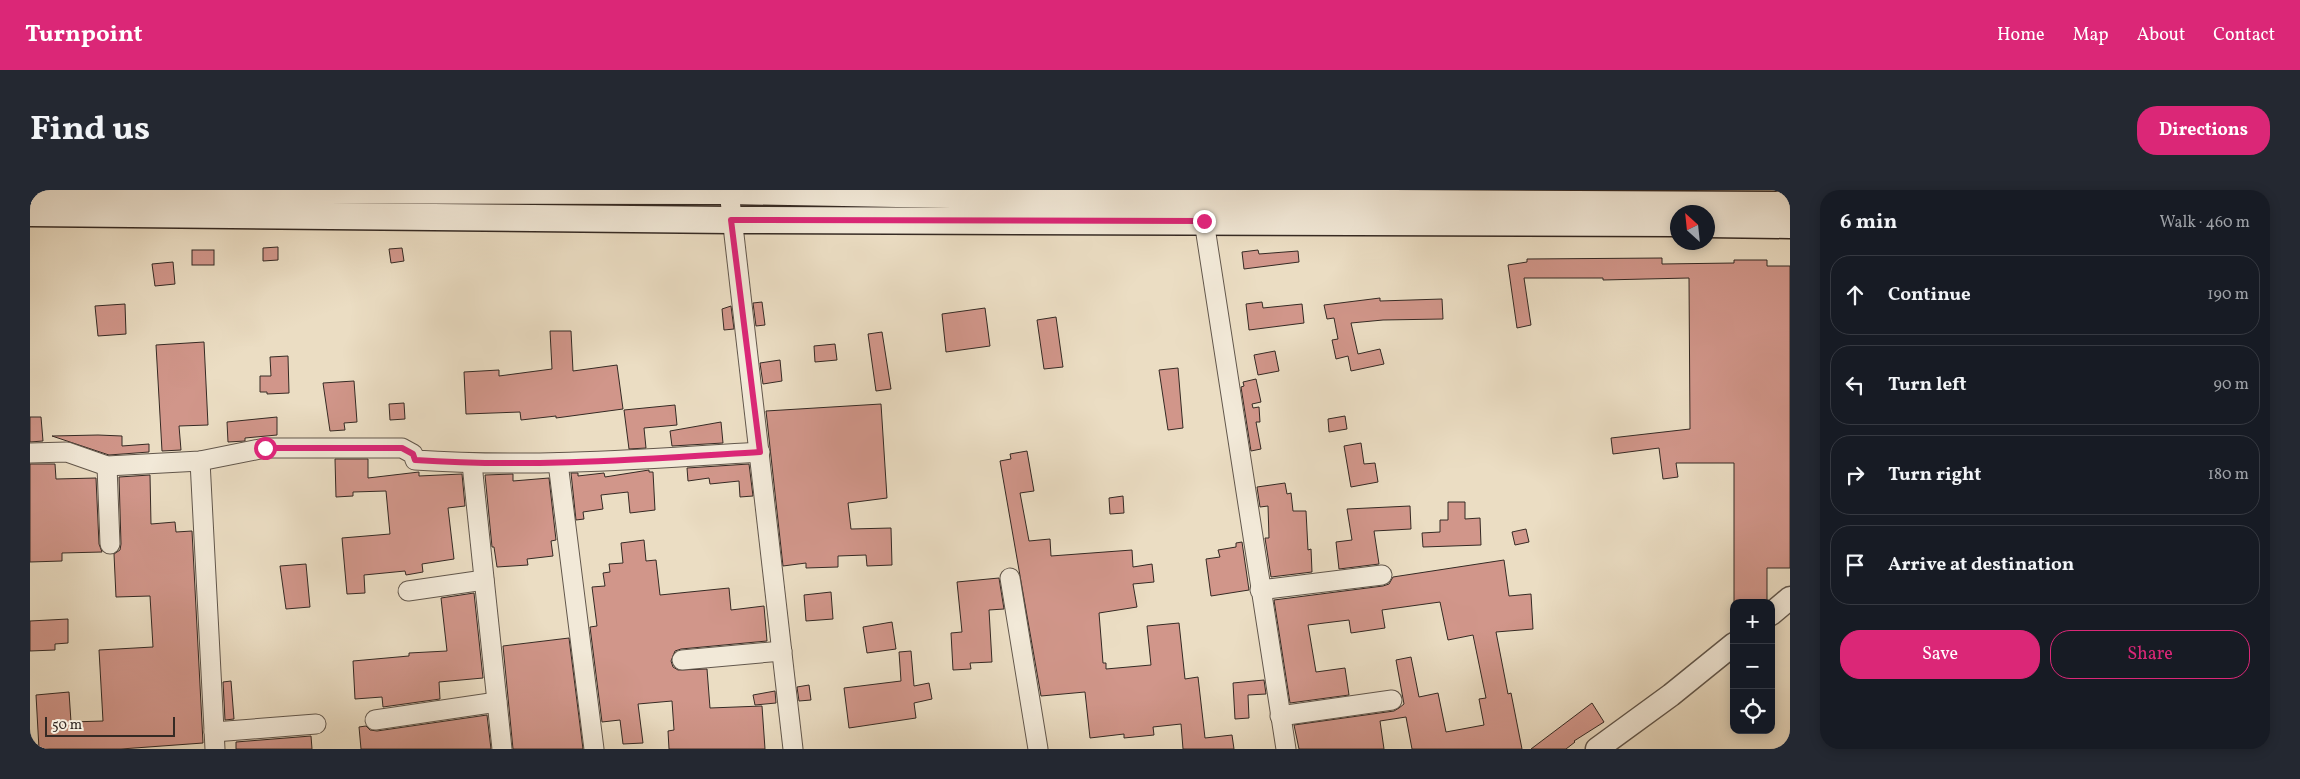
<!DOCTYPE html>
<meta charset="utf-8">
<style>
body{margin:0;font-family:Vollkorn,serif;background:#242831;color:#f1f3f6}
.controls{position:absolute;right:15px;bottom:15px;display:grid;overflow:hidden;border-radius:10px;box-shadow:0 2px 12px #0003}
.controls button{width:45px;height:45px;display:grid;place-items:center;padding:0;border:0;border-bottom:1px solid #363941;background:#171b24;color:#f1f3f6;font:25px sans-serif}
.compass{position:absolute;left:1640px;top:15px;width:45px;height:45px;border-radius:50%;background:#171b24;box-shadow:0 2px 12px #0003;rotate:333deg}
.scale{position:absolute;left:15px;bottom:12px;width:130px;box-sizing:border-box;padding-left:5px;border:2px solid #352a24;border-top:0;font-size:14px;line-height:18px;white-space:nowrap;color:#352a24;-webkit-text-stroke:4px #f2e9d8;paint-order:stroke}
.stop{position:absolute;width:15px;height:15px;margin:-11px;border:4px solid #db2777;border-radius:50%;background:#fff}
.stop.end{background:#db2777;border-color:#fff;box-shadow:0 1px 5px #0008}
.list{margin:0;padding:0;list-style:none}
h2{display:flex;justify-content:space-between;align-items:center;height:65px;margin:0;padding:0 20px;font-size:21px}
h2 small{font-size:16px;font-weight:400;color:#9ea1a6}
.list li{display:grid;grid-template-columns:32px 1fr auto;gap:15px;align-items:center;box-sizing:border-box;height:80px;margin:0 10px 10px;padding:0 10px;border:1px solid #363941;border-radius:20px}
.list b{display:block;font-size:19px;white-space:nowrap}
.list em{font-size:16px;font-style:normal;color:#9ea1a6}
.actions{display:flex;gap:10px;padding:15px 20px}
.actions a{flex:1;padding:11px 0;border:1px solid #db2777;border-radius:20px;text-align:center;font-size:18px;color:#db2777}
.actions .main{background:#db2777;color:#fff}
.icon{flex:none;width:28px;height:28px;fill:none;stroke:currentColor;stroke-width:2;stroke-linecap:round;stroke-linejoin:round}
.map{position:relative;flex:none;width:1760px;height:559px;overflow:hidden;border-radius:20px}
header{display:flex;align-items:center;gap:30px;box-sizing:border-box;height:70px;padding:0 25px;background:#db2777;color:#fff}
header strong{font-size:24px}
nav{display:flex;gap:28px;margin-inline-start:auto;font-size:18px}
.intro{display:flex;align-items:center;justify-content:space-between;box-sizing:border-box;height:120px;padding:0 30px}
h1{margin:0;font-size:35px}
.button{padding:12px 22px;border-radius:20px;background:#db2777;color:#fff;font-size:18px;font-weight:700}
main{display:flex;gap:30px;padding:0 30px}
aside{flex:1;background:#171b24;border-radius:20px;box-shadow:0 2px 12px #0003}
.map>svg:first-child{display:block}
.building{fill:#d1968a;stroke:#352a24}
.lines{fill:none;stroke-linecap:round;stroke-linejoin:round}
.minor-casing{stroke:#62574c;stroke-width:21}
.tertiary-casing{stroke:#62574c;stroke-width:25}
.secondary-casing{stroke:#352a24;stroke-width:29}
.minor{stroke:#f2e9d8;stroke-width:19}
.tertiary{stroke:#f2e9d8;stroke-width:22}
.secondary{stroke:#f2e9d8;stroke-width:26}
.route{stroke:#db2777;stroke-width:6}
</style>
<header>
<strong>Turnpoint</strong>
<nav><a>Home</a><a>Map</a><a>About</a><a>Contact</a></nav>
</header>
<div class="intro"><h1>Find us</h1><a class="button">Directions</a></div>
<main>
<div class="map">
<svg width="1760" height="559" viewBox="0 0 1760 559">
<rect width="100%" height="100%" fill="#ebddc3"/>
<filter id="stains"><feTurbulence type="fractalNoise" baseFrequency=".004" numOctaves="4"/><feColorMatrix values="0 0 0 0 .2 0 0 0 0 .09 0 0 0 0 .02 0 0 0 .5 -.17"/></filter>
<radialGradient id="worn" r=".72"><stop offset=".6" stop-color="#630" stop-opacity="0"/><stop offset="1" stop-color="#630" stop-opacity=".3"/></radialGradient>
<g class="building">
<path d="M248,57V70L233,71V58Z"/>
<path d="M372,58L374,71L361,73L359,59Z"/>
<rect x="162" y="60" width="22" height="15"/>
<path d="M1228,60L1229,64L1268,61L1269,72L1214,79L1212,62Z"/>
<path d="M1632,68V74L1704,73V70H1737V76H1760V378H1737V411L1734,413H1704V273H1646L1648,287L1633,289L1629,258L1583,264L1581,248L1660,239L1659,88L1573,90V88H1494L1501,135L1487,138L1478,75L1497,72V69Z"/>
<path d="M143,72L145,94L125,96L122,74Z"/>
<path d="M1350,108V111L1412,109L1413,129L1353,130L1321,133L1328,164L1350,159L1354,174L1321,181L1318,166L1306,169L1302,150L1308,149L1304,128L1297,129L1294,115Z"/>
<path d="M732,112L735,135L726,136L723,113Z"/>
<path d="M1232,112L1233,118L1272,114L1274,133L1219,140L1216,114Z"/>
<path d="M95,114L96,144L68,146L65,116Z"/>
<path d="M701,116L704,139L694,140L692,119Z"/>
<path d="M955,118L960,156L916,162L912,124Z"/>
<path d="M1026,127L1033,177L1014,179L1007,130Z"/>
<path d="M520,141H541L543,181L587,175L593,219L526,228V226L491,230L490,222L436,224L434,182L469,180V186L522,179Z"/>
<path d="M852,142L861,199L846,201L838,144Z"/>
<path d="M174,152L178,235L149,236L151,260L132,261L126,155Z"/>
<path d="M805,154L807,170L785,172L784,156Z"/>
<path d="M1245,161L1249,181L1228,185L1224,165Z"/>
<path d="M258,166L259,203L237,204V202H230V186H241L240,167Z"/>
<path d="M750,170L752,191L733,194L730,173Z"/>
<path d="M1148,178L1153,238L1138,240L1129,180Z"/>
<path d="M1226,189L1231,212L1222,214L1223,218L1229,217L1230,232H1226L1231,259L1221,261L1211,197L1214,196L1213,192Z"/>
<path d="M324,191L327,232L314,233L315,240L300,241L293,193Z"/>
<path d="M374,213L375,229L360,230L359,214Z"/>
<path d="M851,214L857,308L818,313L821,339L861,338L862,375L837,376L836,365L808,366V377L776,378V373L753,376L736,221Z"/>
<path d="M645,215L647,235L614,238L616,258L599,259L594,220Z"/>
<path d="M1315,226L1317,239L1299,242L1298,229Z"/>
<path d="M0,227H11L13,251L0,252Z"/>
<path d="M247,227V245L215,248V251L198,252L197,232Z"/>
<path d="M691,232L693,253L642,256L640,241Z"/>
<path d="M68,245L92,246V256L119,254V262L79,265L22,246Z"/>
<path d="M1331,253L1334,274L1345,273L1348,292L1321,297L1314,256Z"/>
<path d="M997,261L1004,301L990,303L999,351L1020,349L1021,366L1102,360L1103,377L1122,374L1124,392L1103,394L1107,417L1069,423L1073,473H1076V479L1121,475L1117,436L1149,433L1155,489L1168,487L1175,548L1202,545L1204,559H1153L1151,534L1123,537L1124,545L1094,548V544L1060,548L1055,502L1011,506L970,271L981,269L980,264Z"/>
<path d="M305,269H338V288L389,282V286L432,284L435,316L418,318L424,369L392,374L393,382L376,385L375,381L334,385L335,403L317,404L312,348L360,344L356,301L323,302V306L306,307Z"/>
<path d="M0,274H25L26,289L66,288L69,354L72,362L32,363V371L0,372Z"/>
<path d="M719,274L723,306L710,307L709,291L680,294L679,288L658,291L657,278Z"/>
<path d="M619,280V282H623L625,320L600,323L598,302L571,305L573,319L553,322L554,329L546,330L541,283H548V286L574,283L575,287Z"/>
<path d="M483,284V291L519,288L526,350L521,351L523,366L497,369L498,375L467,377L464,357H462L455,285Z"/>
<path d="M120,285L121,334L145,332L146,342L162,341L173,553L91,559H9L6,505L39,502L41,532L73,531L69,460L123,457L120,406L86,407L84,364L90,360L91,354L89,287Z"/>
<path d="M1255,293L1257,304L1261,303L1263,321H1276L1278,360L1281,359L1282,382L1241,387L1235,348H1239L1238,316L1230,317L1227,297Z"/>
<path d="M1093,306L1094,323L1080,324L1079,308Z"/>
<path d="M1418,312H1435V329L1450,328L1451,355L1393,357L1392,343L1410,342V330H1418Z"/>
<path d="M1380,316L1381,339L1344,341L1349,374L1309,379L1306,352L1322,350L1317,319Z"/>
<path d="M1496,339L1499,352L1485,355L1482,342Z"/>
<path d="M614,350L616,371L626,370L630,405L699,398L701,420L734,416L737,451L651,459L645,461L641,471L643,477L648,480L677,479L680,518L732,516L735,559H639L638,541L644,540L642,511L608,514L613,553L593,554L590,530L572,532L560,437L567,436L562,397L575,396L573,383L580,382L579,374L593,373L591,353Z"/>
<path d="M1212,352L1219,400L1181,406L1176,369L1190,367L1188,360L1206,357V353Z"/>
<path d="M1474,370L1479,406L1501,404L1503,439L1466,442L1478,504L1481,503L1492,559H1382L1376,527L1350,531L1354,559H1269L1264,535L1364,521L1369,518L1374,514L1366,470L1381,467L1389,507L1408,503L1416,542L1454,535L1449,509L1456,508L1443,445L1418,450L1410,412L1352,420L1355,438L1321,443L1319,430L1278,435L1286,482L1315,478L1319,505L1260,513L1244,410L1353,396L1359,394L1363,387Z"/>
<path d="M276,374L280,417L256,419L250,376Z"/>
<path d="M969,388L974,419L959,420L962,472L940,473L941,479L923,480L921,443L932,442L927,392Z"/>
<path d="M801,402L803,429L776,431L774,405Z"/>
<path d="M444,403L453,488L409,492L410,509L353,517L352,507L325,509L323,471L379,466V463L417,461L411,408Z"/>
<path d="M38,429V453L25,454V460L0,461V431Z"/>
<path d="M862,432L866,459L837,463L833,437Z"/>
<path d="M539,448L553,559H483L473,456Z"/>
<path d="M881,461L884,496L899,493L902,509L884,513L886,528L819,538L814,498L871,491L869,462Z"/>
<path d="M1234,490L1236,504L1218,505L1219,528L1205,529L1203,493Z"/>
<path d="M201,491L204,529L195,530L193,492Z"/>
<path d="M779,495L781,510L769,511L767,497Z"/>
<path d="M745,501L746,513L725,515L723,505Z"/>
<path d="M1562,513L1574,532L1544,551L1545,552L1536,559H1501Z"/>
<path d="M457,525L461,559H331L329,537L336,536L340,540L347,541Z"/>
<path d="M281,546L282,559H206V552Z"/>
</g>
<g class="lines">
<g class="minor-casing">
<g id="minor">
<path d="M699,1L763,559"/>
<path d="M1174,31L1256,559"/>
<path d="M0,263L37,262L77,276L170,271L235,258H372L383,264L385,270C500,278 615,269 730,262"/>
<path d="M170,271L185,559"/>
<path d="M528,273L564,559"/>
<path d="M442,274L472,559"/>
<path d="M77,276L80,354"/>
<path d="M980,388L1008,559"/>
<path d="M1230,400L1352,385"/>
<path d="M378,401L454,390"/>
<path d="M652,470L752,461"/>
<path d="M1250,526L1362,510"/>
<path d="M345,530L467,512"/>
<path d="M184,542L286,534"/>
</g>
</g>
<g class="tertiary-casing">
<g id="tertiary">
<path d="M1741,424L1760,408"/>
<path d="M1567,559L1641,505L1704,454"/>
</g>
</g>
<g class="secondary-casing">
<g id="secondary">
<path d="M0,0L699,1L1362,13L1760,15"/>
<path d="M0,23L701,30L1648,33"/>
<path d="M1678,34L1760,35"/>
</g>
</g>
<use href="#minor" class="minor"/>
<use href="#tertiary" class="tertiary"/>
<use href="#secondary" class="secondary"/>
</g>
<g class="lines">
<path class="route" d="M235,258H372L383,264L385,270C500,278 615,269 730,262L701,30L1174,31"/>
</g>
<rect width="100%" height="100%" filter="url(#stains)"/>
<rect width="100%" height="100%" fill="url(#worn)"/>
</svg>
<div class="controls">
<button>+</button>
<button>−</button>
<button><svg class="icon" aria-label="locate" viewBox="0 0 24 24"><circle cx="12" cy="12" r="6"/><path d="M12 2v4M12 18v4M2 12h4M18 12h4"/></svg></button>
</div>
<svg class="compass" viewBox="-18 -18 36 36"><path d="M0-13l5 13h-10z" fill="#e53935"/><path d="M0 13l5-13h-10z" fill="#9ea1a6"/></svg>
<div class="scale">50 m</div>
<div class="stop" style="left:235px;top:258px"></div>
<div class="stop end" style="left:1174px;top:31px"></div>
</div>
<aside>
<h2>6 min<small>Walk · 460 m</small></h2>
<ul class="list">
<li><svg class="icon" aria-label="ahead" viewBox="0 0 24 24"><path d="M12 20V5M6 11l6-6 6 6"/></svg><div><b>Continue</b></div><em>190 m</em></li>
<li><svg class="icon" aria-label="left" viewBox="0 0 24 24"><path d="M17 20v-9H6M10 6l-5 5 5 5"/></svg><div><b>Turn left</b></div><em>90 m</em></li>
<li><svg class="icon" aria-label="right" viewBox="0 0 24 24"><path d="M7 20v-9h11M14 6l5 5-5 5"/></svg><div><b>Turn right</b></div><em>180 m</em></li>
<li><svg class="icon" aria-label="arrive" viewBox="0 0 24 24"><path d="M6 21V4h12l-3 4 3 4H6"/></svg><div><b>Arrive at destination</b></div></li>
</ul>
<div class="actions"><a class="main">Save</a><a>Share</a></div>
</aside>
</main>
